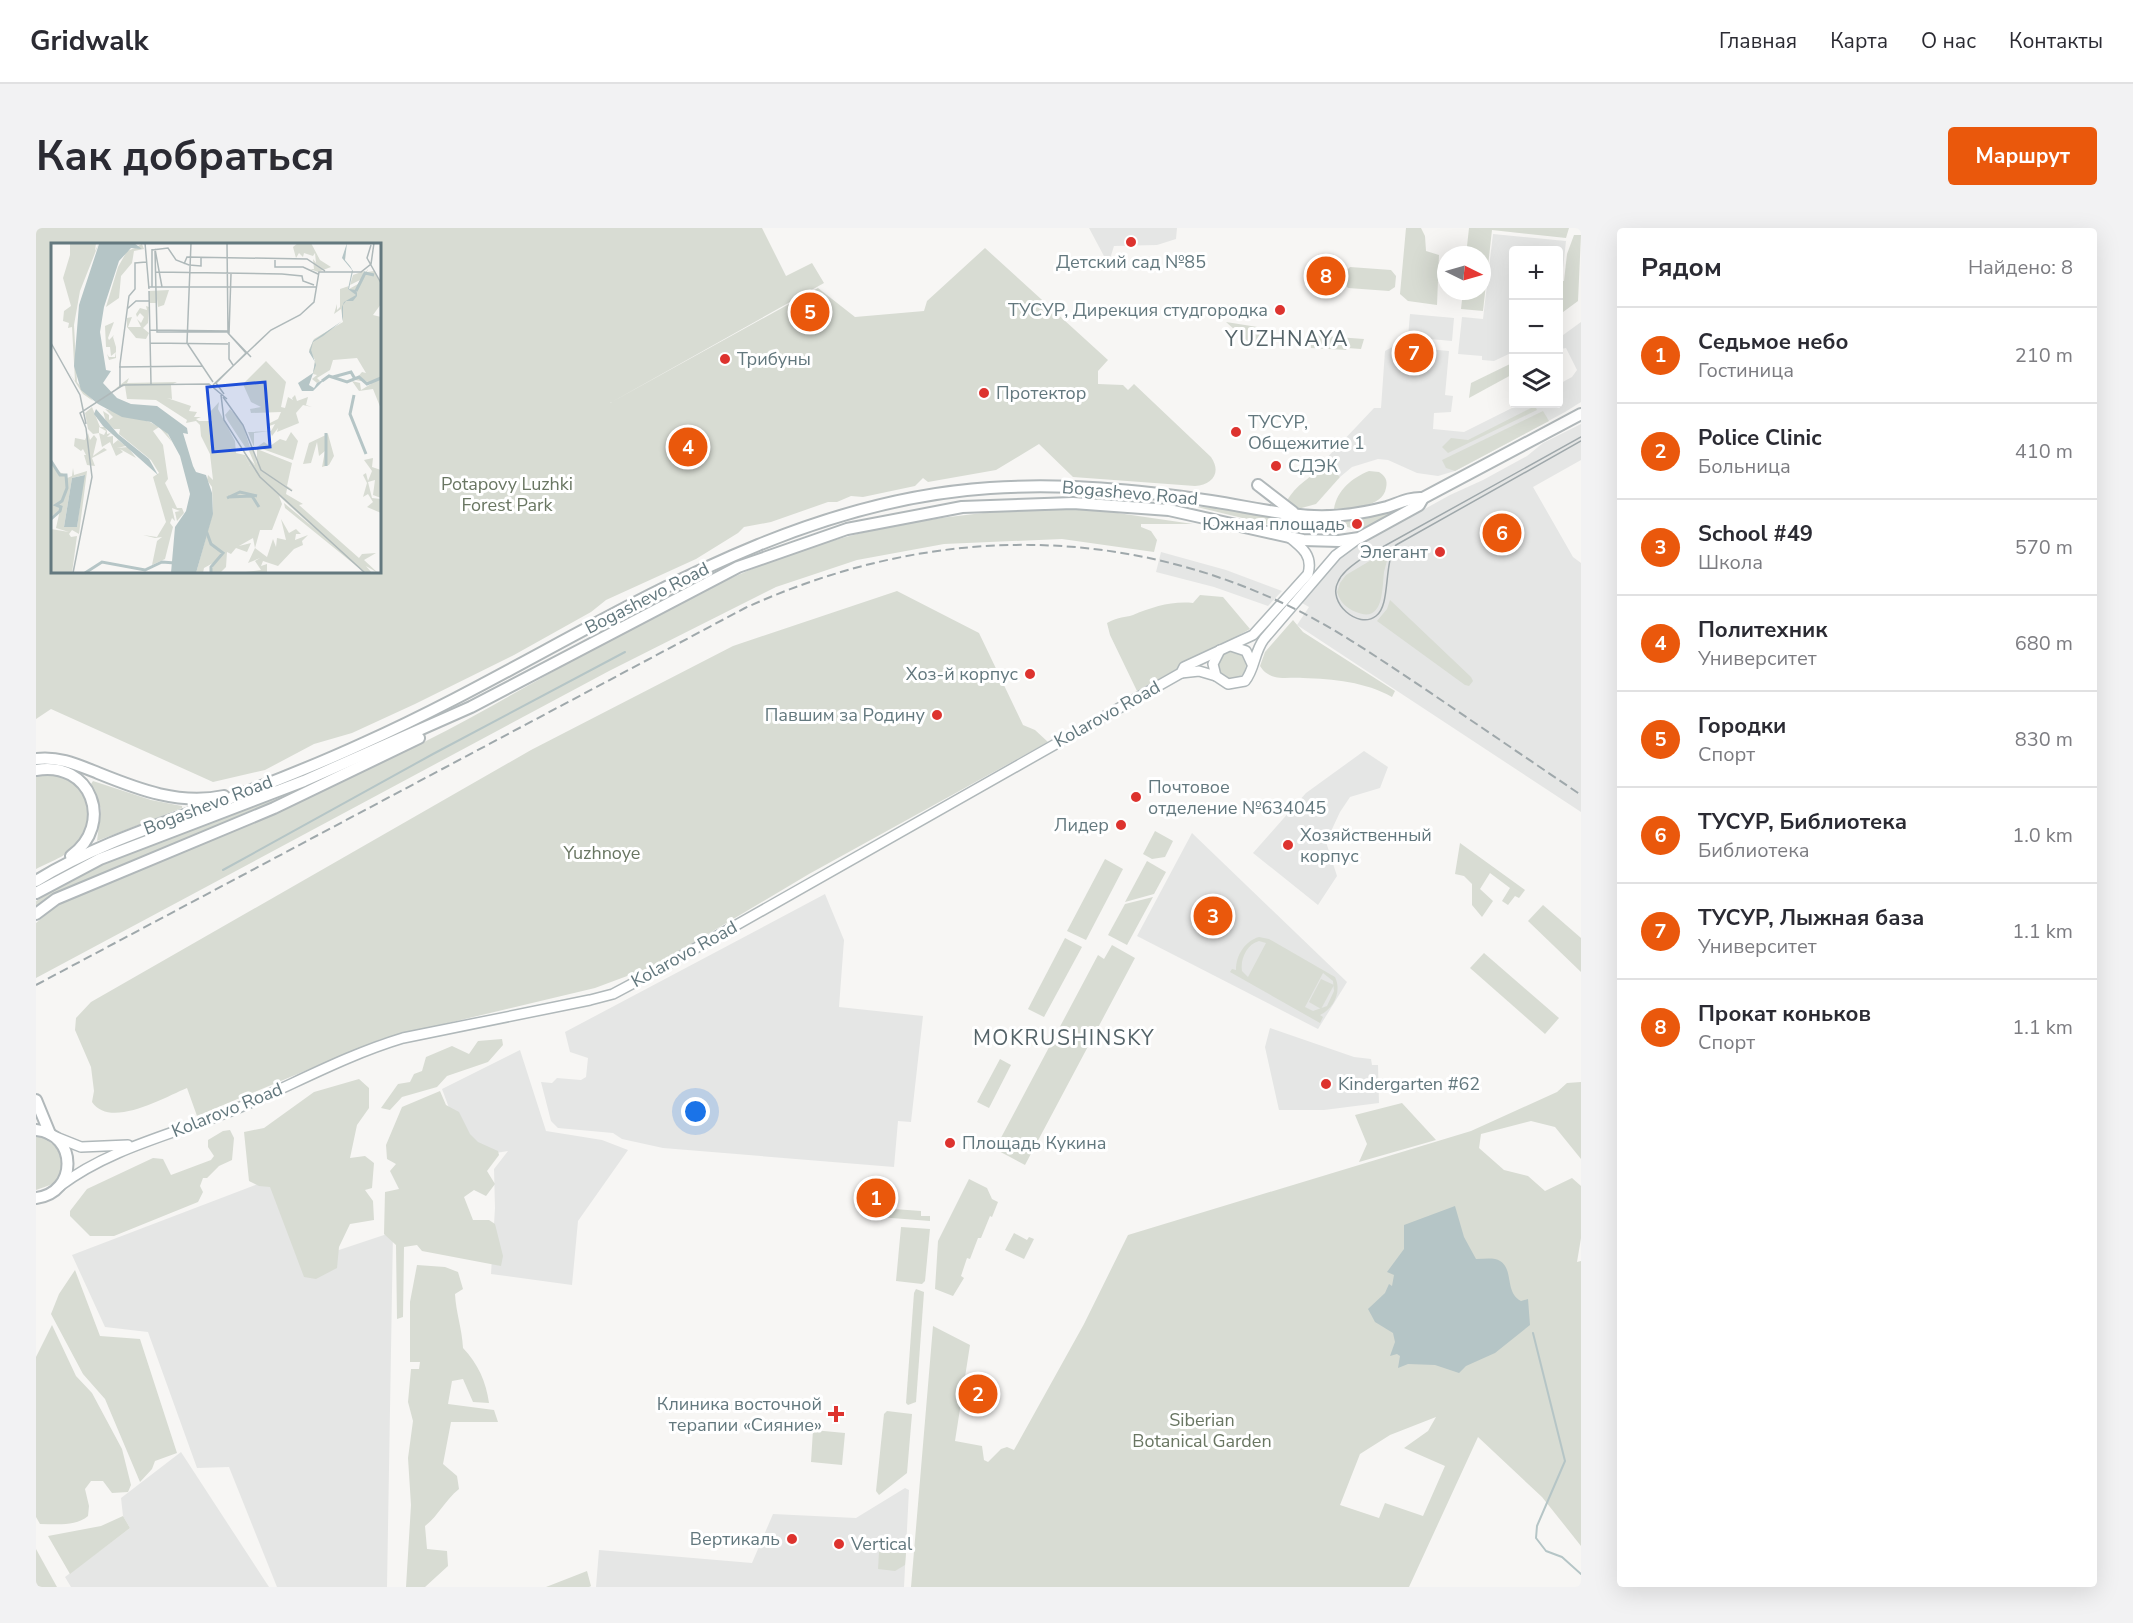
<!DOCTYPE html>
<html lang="ru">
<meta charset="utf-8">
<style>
body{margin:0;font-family:"Nunito Sans",sans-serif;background:#f2f2f3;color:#2b2b33}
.controls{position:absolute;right:18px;top:18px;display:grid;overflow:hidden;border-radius:6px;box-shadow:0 6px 24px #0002}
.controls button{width:54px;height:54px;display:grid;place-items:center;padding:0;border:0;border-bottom:2px solid #e1e1e2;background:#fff;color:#2b2b33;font:30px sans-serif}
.compass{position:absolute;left:1401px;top:18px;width:54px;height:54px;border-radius:50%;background:#fff;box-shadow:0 6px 24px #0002;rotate:95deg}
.you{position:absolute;left:660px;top:884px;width:21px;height:21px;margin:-15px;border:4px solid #fff;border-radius:50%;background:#1a73e8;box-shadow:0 0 0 9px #1a73e833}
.badge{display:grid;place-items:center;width:39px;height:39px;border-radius:50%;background:#ea580c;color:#fff;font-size:20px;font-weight:700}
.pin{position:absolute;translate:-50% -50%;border:3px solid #fff;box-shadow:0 2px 6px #0006}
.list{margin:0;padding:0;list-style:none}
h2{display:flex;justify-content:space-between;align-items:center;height:78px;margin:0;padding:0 24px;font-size:26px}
h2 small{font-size:20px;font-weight:400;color:#7c7c81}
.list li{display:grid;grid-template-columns:39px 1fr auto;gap:18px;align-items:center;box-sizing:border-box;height:96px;padding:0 24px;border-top:2px solid #e1e1e2}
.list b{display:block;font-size:22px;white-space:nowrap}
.list p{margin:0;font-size:20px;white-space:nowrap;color:#7c7c81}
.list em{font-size:20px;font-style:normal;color:#7c7c81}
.icon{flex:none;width:33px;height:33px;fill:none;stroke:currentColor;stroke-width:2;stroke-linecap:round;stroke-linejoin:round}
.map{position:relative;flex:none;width:1545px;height:1359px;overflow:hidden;border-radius:6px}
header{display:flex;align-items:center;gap:36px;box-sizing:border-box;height:84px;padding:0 30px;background:#fff;border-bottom:2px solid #e1e1e2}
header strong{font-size:28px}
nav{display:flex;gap:33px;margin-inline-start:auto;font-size:21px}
.intro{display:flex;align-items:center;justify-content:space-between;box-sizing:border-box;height:144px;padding:0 36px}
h1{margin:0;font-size:42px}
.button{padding:15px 27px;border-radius:6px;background:#ea580c;color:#fff;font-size:21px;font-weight:700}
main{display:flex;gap:36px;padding:0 36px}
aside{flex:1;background:#fff;border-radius:6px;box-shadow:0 6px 24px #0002}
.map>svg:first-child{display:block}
.built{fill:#e5e6e5}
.green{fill:#d8dcd3;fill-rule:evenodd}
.water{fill:#b5c5c6}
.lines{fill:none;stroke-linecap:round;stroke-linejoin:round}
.stream{stroke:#b5c5c6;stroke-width:2}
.secondary-casing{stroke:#b0b8ba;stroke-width:12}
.primary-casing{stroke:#b1b8ba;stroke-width:14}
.secondary{stroke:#fff;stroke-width:9}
.primary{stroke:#fff;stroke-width:10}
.tram{stroke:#9fa8ab;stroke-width:1.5}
.rail{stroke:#9fa8ab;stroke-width:2;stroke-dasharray:9 4.5;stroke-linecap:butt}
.poi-dot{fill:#dd332e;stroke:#fff;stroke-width:2}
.labels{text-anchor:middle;stroke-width:6;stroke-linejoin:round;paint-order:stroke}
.poi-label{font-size:18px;fill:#63787e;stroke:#fff;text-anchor:start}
.park-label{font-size:18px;fill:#697662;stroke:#fff}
.street-label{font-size:18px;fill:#63787e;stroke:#fff}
.quarter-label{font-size:21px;letter-spacing:1.5px;fill:#556469;stroke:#fff}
.inset-river{fill:none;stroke:#b5c5c6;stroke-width:3}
.inset-road{fill:none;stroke:#afb9ba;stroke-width:1.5}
.view{fill:#1d4ed8;fill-opacity:0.15;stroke:#1d4ed8;stroke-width:3}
.inset-edge{fill:none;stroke:#63787e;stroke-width:3}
</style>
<header>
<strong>Gridwalk</strong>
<nav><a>Главная</a><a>Карта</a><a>О нас</a><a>Контакты</a></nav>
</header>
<div class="intro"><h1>Как добраться</h1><a class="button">Маршрут</a></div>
<main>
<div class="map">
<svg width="1545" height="1359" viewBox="0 0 1545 1359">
<rect width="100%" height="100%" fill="#f7f6f4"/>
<g class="built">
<path d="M1053,0H1141L1140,11L1121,17L1078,18L1074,31L1069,30Z"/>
<path d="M1457,6L1530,13L1526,50L1523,49L1522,22H1478L1477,124L1458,133L1446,132V128L1422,126L1426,89L1447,91Z"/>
<path d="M1374,86L1418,90L1416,113L1372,109Z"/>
<path d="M1545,94V174L1529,184L1419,243L1402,248L1381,245L1352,232L1342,231L1316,239L1304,249L1287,234L1338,180H1345L1349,123L1358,118L1413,123L1409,167L1417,168L1415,184L1398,185L1397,201L1428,204L1484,176H1522L1523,156L1536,149L1541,142L1530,120L1525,121L1523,110Z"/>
<path d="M1545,196V232L1497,259L1537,329L1545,335V584L1261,397L1273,379L1266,375L1309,325L1414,267L1447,252L1491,228L1507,215Z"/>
<path d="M1125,324L1190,342L1246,363L1232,378L1178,359L1120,344Z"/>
<path d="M1328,523L1352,539L1344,560L1314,569L1304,584L1290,614L1301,648L1282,677L1217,625L1270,565Z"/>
<path d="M1156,605L1311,754L1282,801L1101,708Z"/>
<path d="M789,666L808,712L803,779L887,788L875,894L862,893L858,939L627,920L586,911L577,905L522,900L515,893L505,854L516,855L521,850L545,852L550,849L552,830L534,824L529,804Z"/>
<path d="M1234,800L1318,829L1335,831L1336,837H1342L1343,875L1288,882H1243L1229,819Z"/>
<path d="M484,822L510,903L566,912L592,922L542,993L536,1057L455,1046L459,980L458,941L472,923L436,929L419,896L406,861Z"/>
<path d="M235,951L264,1035L357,1004L351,1359H241L193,1239L161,1240L112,1104L69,1099L36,1027Z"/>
<path d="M145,1224L233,1359H35L29,1349L94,1300L87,1288L85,1270Z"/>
<path d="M869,1260L873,1262L868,1359H560L563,1322L716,1335L737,1286L820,1290Z"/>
</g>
<g class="green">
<path d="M0,0H726L750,48L776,35L788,55L574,175L782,60L819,89L888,83L891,73L949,20L1072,132L1062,143V156L1087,157L1092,162L1098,156L1175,229C1186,245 1176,257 1159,258L1037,249L1003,216L960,242L892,254L887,250L879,258L827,269L815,268L801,274H792L735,294L708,299L702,305L660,331L570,372L555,384L478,427L379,476L316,505L278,516L229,542L177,554L15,481L0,491ZM16,16H344V344H16Z"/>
<path d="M1370,0H1385L1389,8L1390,23L1403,27L1401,77L1372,73L1364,66Z"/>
<path d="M1433,0H1533L1530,10L1456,2L1447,83L1425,81L1427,63H1446V27H1430Z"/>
<path d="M1538,7H1545L1542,73L1523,87V53H1528L1531,26Z"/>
<path d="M1314,39L1355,42L1360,48L1359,59L1353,63L1312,60L1308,54L1309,44Z"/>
<path d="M1190,94L1234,101L1217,118Z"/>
<path d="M1275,107L1328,111L1325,121L1311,120L1310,122L1275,120Z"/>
<path d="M1474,136L1477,146L1433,170L1435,155Z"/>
<path d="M1499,178L1501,182L1412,225L1406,219L1415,210L1432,212Z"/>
<path d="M1507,183L1513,193L1419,243L1410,240L1406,232Z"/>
<path d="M1292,238L1304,249L1280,276L1262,281L1250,274C1260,257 1274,248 1292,238Z"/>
<path d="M1333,243L1343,244C1349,248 1352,252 1350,260C1347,280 1313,280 1298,281C1301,262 1316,250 1333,243Z"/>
<path d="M1372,278C1353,288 1322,313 1302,293L1340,287Z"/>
<path d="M1161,279C1204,279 1246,294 1290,294L1300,306L1260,303Z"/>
<path d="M991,281L1061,282L1157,296H1105V299L1115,303L1121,312L1118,324L1026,311L908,316L821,332L740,359L573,443L0,750V695L22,676C145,624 270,573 390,513C510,452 625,373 752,327C829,299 910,287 991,281Z"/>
<path d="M1354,321C1352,329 1350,336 1348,344C1346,361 1348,396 1320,384C1310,380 1304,374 1301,364L1304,355L1310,347Z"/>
<path d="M861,363L943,405L987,497L999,502L1012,514L773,646L618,738L559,760L345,811L161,888L151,860C127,870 74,901 56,874L58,863L55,839L39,802L40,790L55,774L495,522L697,418Z"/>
<path d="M1164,367L1187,369L1214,401L1101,463L1074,407L1071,395C1084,388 1088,390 1097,387C1117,379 1135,373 1157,375Z"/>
<path d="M1354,372L1435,449L1437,453L1433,458L1429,457L1341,393L1351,381Z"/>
<path d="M1257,392L1267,404L1359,463L1356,469C1330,454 1297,451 1267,450C1258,449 1247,451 1239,449C1232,447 1228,444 1224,438L1229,424Z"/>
<circle cx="1196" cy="437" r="14"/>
<path d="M0,546C7,546 17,544 23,546C50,552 61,589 46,611C36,626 16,633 0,641Z"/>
<path d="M57,553L115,572L146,578V580L61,613L65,581L55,556Z"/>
<path d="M262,563L31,660L0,678V673L35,651L111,617Z"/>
<path d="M1119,603L1137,613L1129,629L1116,631L1107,626Z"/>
<path d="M1424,615L1489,662L1483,670L1479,668L1472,677L1466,673L1474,660L1454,645L1444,661L1457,673L1446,689L1436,677V656L1428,648L1419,646Z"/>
<path d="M1069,631L1087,641L1050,712L1031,703Z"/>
<path d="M1111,633L1130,644L1118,666L1089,674Z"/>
<path d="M1117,669L1091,717L1072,707L1089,676Z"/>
<path d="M1507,677L1545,710V744L1492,693Z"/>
<path d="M1223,709L1233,711L1299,749C1306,763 1298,781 1284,787L1287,789L1284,795L1194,744L1196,741L1200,742C1200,727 1209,713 1223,709ZM1223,713L1230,715L1212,749L1206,743C1204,731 1211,716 1223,713ZM1287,745L1297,753L1298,763L1291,778L1277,783L1269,779Z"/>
<path d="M1029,710L1046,719L1008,789L992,781Z"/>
<path d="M1076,717L1099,730L989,937L959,921L1062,727L1068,731Z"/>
<path d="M1448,725L1523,790L1509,806L1434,740Z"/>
<path d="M1285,751L1298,757L1285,781L1273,774Z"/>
<path d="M466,811L467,817L452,834L411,848L401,859L366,869L354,882L345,880L362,856L374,854L378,846L386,843L390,829L416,818L433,826L442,813Z"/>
<path d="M964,831L975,837L953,880L941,874Z"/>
<path d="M323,851L333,860V880L321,897L314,930L329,928L338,935L336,960L329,962L337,973L338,992L314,996L303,1019L301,1040L280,1051L268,1049L234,959L223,958L213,953L208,904L228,900L278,864Z"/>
<path d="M1545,854V931L1519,899L1495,893L1445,906L1443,920L1468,942L1492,948L1509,963L1536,950L1545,958V1010L1541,1034L1545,1033V1318L1506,1269L1442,1209L1373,1359H875L897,1098L934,1117L919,1213L946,1218L948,1232L952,1234L965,1221L971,1219L978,1222L1048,1096L1092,1007L1435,903L1521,864L1531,855ZM1400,1189L1392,1203L1368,1220L1409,1238L1387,1288L1349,1275L1343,1290L1304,1277L1324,1226L1354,1207Z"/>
<path d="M404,863L410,877L423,884L434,906L442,914L462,923L463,927L451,943L459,956L450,968L438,962L428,969L437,992H453L459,996L467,1028L465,1038L386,1023L381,1017L368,1019L367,1089L361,1091L360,1017L348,1006L349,964L363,961L354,943L360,936L351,931L350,917L366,879Z"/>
<path d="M1366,875L1400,912L1323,934L1331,916L1319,887Z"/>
<path d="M194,902L198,910L196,932L183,938L171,950H167L164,958L167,964L162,974L78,1008H54L34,988V983L51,961L117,930L127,931L135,947L175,932L178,928L172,919V912L187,903Z"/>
<path d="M0,908C24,912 33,938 17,956L0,962Z"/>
<path d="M933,951L951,960L956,971L962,974L956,989L954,988L945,1010H942L934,1031L931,1030L925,1048L928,1050L917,1068L899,1061L902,1013Z"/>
<path d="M831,979L885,983V988H894V993L830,988Z"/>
<path d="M865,999L894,1001L889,1053L886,1056L860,1053Z"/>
<path d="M978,1005L991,1012L993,1009L998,1011L988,1031L969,1022Z"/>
<path d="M381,1037L409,1039L422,1044L427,1061L419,1066C420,1085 426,1100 427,1120C442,1136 450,1153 453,1175L437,1174L427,1151L416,1153L412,1176L458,1182L462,1194H415L407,1236L421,1248L423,1261C409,1272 403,1287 389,1298L391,1321L411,1323L412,1338L389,1359H370L375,1277L372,1230L377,1193L372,1174L375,1141H383L384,1134H374V1074Z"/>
<path d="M39,1042L64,1108L104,1111L141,1225L119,1233L116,1241L104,1254L69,1171L47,1146L15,1086L23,1066Z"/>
<path d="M880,1061L888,1064L880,1174L872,1177L870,1175L878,1065Z"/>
<path d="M16,1097L40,1148L56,1165L86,1221L95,1257L92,1264L76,1265L67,1253H55L49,1261L53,1278L52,1288C39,1299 20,1296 4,1296L0,1289V1129Z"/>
<path d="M851,1183L876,1186L871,1245L843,1267L840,1263L848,1186Z"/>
<path d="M777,1202L809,1205L806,1237L775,1234Z"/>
<path d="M87,1288L94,1300L34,1346L12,1308L65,1298Z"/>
<path d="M0,1321L21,1359H0Z"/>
<path d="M843,1324L870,1325L869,1337L859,1343L842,1341Z"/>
<path d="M551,1343L555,1358L553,1359H510Z"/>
</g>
<path class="water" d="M1419,978L1428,1009L1440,1031C1446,1031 1453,1030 1459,1031C1480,1036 1467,1064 1485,1073L1492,1071L1494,1097L1459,1125L1430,1138L1423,1145L1399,1137L1372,1136L1362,1140L1364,1128L1361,1126L1354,1128L1359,1114L1357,1105L1339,1094L1332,1081L1349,1065L1353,1056L1356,1058L1358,1047L1351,1044L1368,1021V997Z"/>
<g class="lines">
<g class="stream">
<path d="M187,642L397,526L589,424"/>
<path d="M1497,1105L1529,1233L1501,1298L1500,1310L1510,1323L1526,1329L1545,1346"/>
</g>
<g class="secondary-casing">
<g id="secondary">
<path d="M1195,418L1210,423L1216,436"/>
<path d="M1184,422L1177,436L1180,448L1192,456L1209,453C1219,441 1218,424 1228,411L1300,327L1323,310"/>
<path d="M1145,445L1163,443L1180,448"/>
<path d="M20,909L45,919L92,917"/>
<path d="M24,958C74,920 138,906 195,883C253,859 307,828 367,810L554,772L577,766L607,750L1145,445L1148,439L1217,407L1272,346C1277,328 1267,320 1253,309"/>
</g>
</g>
<g class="primary-casing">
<g id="primary">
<path d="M1222,257L1257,284"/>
<path d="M0,531C23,528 42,537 62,545C104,562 143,577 188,568"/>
<path d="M0,542C55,532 79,596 35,628"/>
<path d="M0,653C55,619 116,599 176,577C227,558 278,538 328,515C534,423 721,275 954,260C1029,255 1101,262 1175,273C1209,278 1244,287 1278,288C1302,289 1328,285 1351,279C1363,275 1374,269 1387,270L1545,186"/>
<path d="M0,665L64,631L268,553L435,479L702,339L811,301L926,279L1037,275L1133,282L1267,312L1303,313L1323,310L1383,277L1387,270"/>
<path d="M0,686L20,671L238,580L383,510"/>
<path d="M0,872L14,906"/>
<path d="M0,902C42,906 42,965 0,970"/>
</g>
</g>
<use href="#secondary" class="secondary"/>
<use href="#primary" class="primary"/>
<path class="tram" d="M1545,209L1325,331C1317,337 1306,344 1302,354C1291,374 1322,402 1340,388C1355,377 1347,336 1360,317L1545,213"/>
<path class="rail" d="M0,757L709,380C889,298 1082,293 1261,382C1305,404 1345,432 1386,459C1439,495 1492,531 1545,567"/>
</g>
<g class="poi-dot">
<circle cx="1095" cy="14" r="6"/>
<circle cx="1244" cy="82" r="6"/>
<circle cx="689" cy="131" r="6"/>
<circle cx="948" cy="165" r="6"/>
<circle cx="1200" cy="204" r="6"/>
<circle cx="1240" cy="238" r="6"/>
<circle cx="1321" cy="296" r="6"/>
<circle cx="1404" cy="324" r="6"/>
<circle cx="994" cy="446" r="6"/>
<circle cx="901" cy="487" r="6"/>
<circle cx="1100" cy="569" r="6"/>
<circle cx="1085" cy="597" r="6"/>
<circle cx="1252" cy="617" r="6"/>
<circle cx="1290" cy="856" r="6"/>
<circle cx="914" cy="915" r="6"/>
<path d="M797 1177h6v6h6v6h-6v6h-6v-6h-6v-6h6z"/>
<circle cx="756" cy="1311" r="6"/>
<circle cx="803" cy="1316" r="6"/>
</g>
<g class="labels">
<g class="poi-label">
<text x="1095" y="40" text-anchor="middle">Детский сад №85</text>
<text x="1232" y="88" text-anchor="end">ТУСУР, Дирекция студгородка</text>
<text x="701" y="137">Трибуны</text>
<text x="960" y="171">Протектор</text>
<text x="1212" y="200">ТУСУР,<tspan x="1212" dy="21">Общежитие 1</tspan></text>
<text x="1252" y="244">СДЭК</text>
<text x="1309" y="302" text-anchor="end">Южная площадь</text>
<text x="1392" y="330" text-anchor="end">Элегант</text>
<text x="982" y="452" text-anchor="end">Хоз-й корпус</text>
<text x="889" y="493" text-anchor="end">Павшим за Родину</text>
<text x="1112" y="565">Почтовое<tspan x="1112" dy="21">отделение №634045</tspan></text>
<text x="1073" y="603" text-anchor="end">Лидер</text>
<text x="1264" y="613">Хозяйственный<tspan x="1264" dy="21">корпус</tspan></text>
<text x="1302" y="862">Kindergarten #62</text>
<text x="926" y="921">Площадь Кукина</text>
<text x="786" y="1182" text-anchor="end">Клиника восточной<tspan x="786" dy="21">терапии «Сияние»</tspan></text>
<text x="744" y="1317" text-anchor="end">Вертикаль</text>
<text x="815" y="1322">Vertical</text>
</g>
<g class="park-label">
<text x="471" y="262">Potapovy Luzhki<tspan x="471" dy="21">Forest Park</tspan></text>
<text x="566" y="631">Yuzhnoye</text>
<text x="1166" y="1198">Siberian<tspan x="1166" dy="21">Botanical Garden</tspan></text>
</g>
<g class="street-label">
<text transform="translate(1094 265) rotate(5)" y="6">Bogashevo Road</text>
<text transform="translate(611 370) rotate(-27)" y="6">Bogashevo Road</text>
<text transform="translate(1071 486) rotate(-29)" y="6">Kolarovo Road</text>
<text transform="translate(172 577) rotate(-21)" y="6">Bogashevo Road</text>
<text transform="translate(648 726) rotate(-29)" y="6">Kolarovo Road</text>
<text transform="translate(191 882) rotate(-22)" y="6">Kolarovo Road</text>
</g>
<g class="quarter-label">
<text x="1251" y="118">YUZHNAYA</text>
<text x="1028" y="817">MOKRUSHINSKY</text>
</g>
</g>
<g transform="translate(15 15)">
<rect width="330" height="330" fill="#f7f6f4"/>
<path d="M19,0H45L44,8L48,0L29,48L23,82L26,139L42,158L32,151L17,128L24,138L21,84L17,85L18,80L12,78L13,68L20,63L12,35L19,12ZM83,0L85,4L91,1L93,6L83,8L81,20L70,33L68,55L55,64L67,24L76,8L84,5ZM247,0H260L269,17L280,24L267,29L259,26H263L262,16L265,20L264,10L262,13L253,10L252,14L248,10L245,15L242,4ZM317,26L316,29L323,28L330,40V61L322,72L330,74V166L322,146L308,148L301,138L309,140L310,147L320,141L310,135V138L304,137L311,129L315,130L306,115L282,117L279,127L266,135L269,138L266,140L261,136L266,132L262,131L264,117L258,107L263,96L292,79L290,66L283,71L286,61V67L289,64V46L298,43L297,46L302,49L298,46L307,41L311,36L299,42L302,32L313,28L312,33ZM118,47L113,62L107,64L106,56L105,60H99L98,48ZM95,63L98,64L97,80L92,85L98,90L95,96L85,95L76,84V75L81,74L77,84H90L86,76L90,80L93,74L89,70L86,74L85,71L89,65L96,67ZM63,79L57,95L58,97L63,92L62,94L65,104V115L58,117L56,111L58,114H64L65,109L60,113L59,104H55L54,83ZM215,118L235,139L230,164L234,165L237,154L242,157L241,155L244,152L246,158L257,154L255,162L261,164L252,162L245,170L248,180L226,189L227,185L221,193L219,188L203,190V204L197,189L220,188L224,181L218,183L217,181L227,176L230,169L200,170L199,166L210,164L200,159L192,141ZM78,135L76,140L126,139L120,142L121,156L116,155L140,163L138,168L146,169L143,174H150L145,176L148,178H161L159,169L168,159L167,166L184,198L185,210L194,212L199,223L193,209L204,222L198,208L201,203L206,220V206L241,220L236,243L242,247L236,246L235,251L252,261L248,262L308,315L311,311L325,310L313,317L327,330L315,323L321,330H314L234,265L233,260L264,286L228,253L231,261L221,287H209L204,305L216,314L222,296L225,304L226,295L235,297L230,276L238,290L245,286L250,291H245L244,297L257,292L251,298L252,302L243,306L227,323L212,318L210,323L216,321V330H186L210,327L204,318L209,315L197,320L204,305L202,295L188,303L200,300L196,309L185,305L180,311L176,309L175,324L169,330H159L164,319L153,325L152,330H145L162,269L161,244L156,237L157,232L162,237L159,211L150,193L149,182L145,178L135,180L136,177L105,157L76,156L74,143L64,146ZM41,164L49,184H54L56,188V191L60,190L56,194L62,193V201L67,197L75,203L66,205L77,204L85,215L69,206L72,209L65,213L59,199L51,204L48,190L53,192L55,188L48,184V190L42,191L37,186L34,170ZM54,166L99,179L108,184L116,190L121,199L108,184L102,188L112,202L117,236L114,240L126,265H131L133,270L126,278L124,269L129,268L121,265L124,278L121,275L119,280L122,284L114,316L101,322L106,298L111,294L104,295L92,292L106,294L115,279L102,234L108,230L100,217L68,191L69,186H63L55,179L52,168L58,172V177L62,174ZM179,166L191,180L199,204H194L177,178L174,172ZM240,189L247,198L242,217L206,204L213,199L219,203L229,196L235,198ZM37,190L39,197L43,192L46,196L42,213L53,205L56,207L41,215L44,223L36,222L33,212H26H35L32,206L30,208L23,203L24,195L34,197ZM277,191L283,213L278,222L271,224L274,208L268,213L266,199L260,220L252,221L258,200ZM322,215L321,224L330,227V255L322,252L324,237L317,239L321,255L330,256V270L316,264L322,259L317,251L312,254L316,240L312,232L315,230L317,238L321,228L313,217ZM0,217L6,228L15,232L14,236L21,233L22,225L23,232L36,228L28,291L21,287L18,291L20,294L26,293L21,330H0V286L18,289L5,285L9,267L0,274ZM33,232L26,284H13L21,235Z" fill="#d8dcd3" fill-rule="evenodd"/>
<path d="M83,0L91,6L80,5L68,18L53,64L49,89L55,127L60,128L52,140L66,155L80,161L106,163L136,185L137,191L132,190L142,223L145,229L155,232L161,250L162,271L145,330H120L124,284L135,268L139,251L129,213L117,191L100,179L71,174L47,161L30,147L23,123L28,62L48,1ZM296,0L294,17L299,23L302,28L298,46L305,47L306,50V53L302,58H295L292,62V73L291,78L272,93L262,99L260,107L265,122L258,142L263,145L266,140L275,135L262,148H251L247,140L262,130L264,119L258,109L262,98L291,78V64L293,59L305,52L297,46L301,27L291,15ZM45,166L67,191L98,216L107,232L52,183L43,171ZM34,232L26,284H13L21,235Z" fill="#b5c5c6"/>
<path class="inset-river" d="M305,48L314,30L323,32M282,134L300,129L304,136M271,138L278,133L296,139L308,134L316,141L330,135M303,152L299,171L315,211M0,218L9,232H15L16,245L11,258L5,262L10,264L9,268L0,276M275,223V190M177,254L201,253L208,264M176,255L189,249L206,253M151,290H156L160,301L172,310L160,324V330M34,330L51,319L94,327L111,319L124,320"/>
<path class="inset-road" d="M94,0L98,46M140,0L136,100L162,139M176,0L177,90L200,114M320,2L316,15L330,40M101,6V44M104,6L111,44M101,7L117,5L125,17L138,22L150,23V15M104,8L106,89H178M224,17V24H252L267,31M133,21L136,14L256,16L274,28M105,29L231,31L251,33L252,38L263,42M97,44H265M98,48L100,141M76,66L85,58H98M99,87L178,88M178,91L180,31M178,99V116L182,122M0,100L29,152L35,181M99,100L177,101M68,124L151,123M162,142L220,87L249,72L263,59L268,29H310L320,21L323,0M69,144V121L78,53L84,46V20L95,19M173,151L165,140L195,110L177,90M170,152L173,177L209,234L314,330M172,154L192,182L210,227L241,248M35,185L29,170L72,142L158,141L176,156M22,330L41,234L35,185"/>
<path class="view" d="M214,139L219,204L162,209L156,144Z"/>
<rect width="330" height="330" class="inset-edge"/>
</g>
</svg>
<div class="controls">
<button>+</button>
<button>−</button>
<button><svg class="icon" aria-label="layers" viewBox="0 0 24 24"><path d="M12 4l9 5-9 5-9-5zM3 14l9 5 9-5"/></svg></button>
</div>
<svg class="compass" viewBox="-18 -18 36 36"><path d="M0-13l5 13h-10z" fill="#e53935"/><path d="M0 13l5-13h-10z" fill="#7c7c81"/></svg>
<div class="you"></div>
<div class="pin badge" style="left:840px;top:970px">1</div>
<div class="pin badge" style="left:942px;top:1166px">2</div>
<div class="pin badge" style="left:1177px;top:688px">3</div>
<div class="pin badge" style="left:652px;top:219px">4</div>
<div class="pin badge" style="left:774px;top:84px">5</div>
<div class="pin badge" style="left:1466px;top:305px">6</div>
<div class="pin badge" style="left:1378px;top:125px">7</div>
<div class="pin badge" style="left:1290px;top:48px">8</div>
</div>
<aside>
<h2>Рядом<small>Найдено: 8</small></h2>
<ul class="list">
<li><span class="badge">1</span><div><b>Седьмое небо</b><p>Гостиница</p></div><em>210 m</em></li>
<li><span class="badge">2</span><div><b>Police Clinic</b><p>Больница</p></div><em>410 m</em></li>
<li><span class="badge">3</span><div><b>School #49</b><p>Школа</p></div><em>570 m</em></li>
<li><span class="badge">4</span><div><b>Политехник</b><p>Университет</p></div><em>680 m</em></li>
<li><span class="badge">5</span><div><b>Городки</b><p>Спорт</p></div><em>830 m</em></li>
<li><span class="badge">6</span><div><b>ТУСУР, Библиотека</b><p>Библиотека</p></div><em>1.0 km</em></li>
<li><span class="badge">7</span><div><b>ТУСУР, Лыжная база</b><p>Университет</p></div><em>1.1 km</em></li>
<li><span class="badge">8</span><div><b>Прокат коньков</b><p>Спорт</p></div><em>1.1 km</em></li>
</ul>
</aside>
</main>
